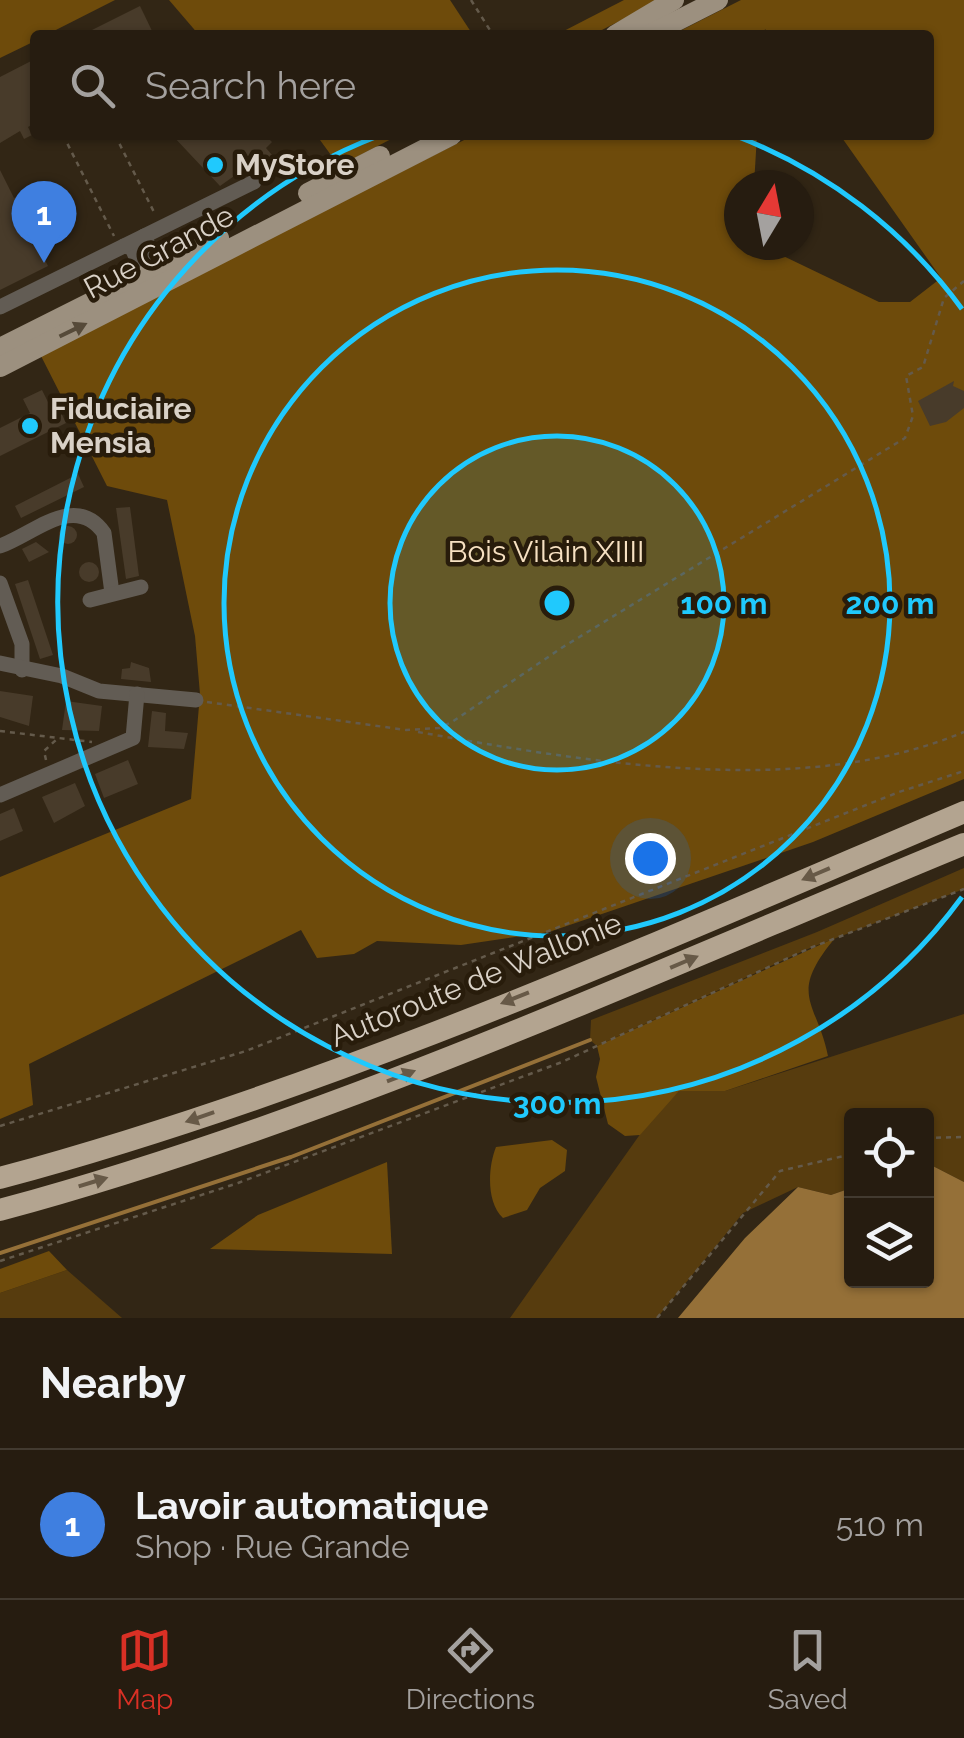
<!DOCTYPE html>
<meta charset="utf-8">
<style>
body{margin:0;font-family:Raleway,sans-serif;background:#2e2519;color:#f1f3f6}
.controls{position:absolute;right:30px;bottom:30px;display:grid;overflow:hidden;border-radius:10px;box-shadow:0 2px 8px #0004}
.controls button{width:90px;height:90px;display:grid;place-items:center;padding:0;border:0;border-bottom:2px solid #423a30;background:#261c10;color:#f1f3f6;font:50px sans-serif}
.compass{position:absolute;left:724px;top:170px;width:90px;height:90px;border-radius:50%;background:#261c10;box-shadow:0 2px 8px #0004;rotate:10deg}
.you{position:absolute;left:650px;top:858px;width:35px;height:35px;margin:-25px;border:8px solid #fff;border-radius:50%;background:#1a73e8;box-shadow:0 0 0 15px #1a73e833}
.badge{display:grid;place-items:center;width:65px;height:65px;border-radius:50%;background:#d93025;color:#fff;font-size:32px;font-weight:700}
.pin{position:absolute;translate:-50% -82px;filter:drop-shadow(0 2px 5px #0008)}
.pin::after{content:'';position:absolute;top:52px;width:35px;height:30px;background:inherit;clip-path:polygon(0 0,100% 0,50% 100%)}
.list{margin:0;padding:0;list-style:none}
h2{display:flex;justify-content:space-between;align-items:center;height:130px;margin:0;padding:0 40px;font-size:42px}
h2 small{font-size:32px;font-weight:400;color:#a4a19f}
.list li{display:grid;grid-template-columns:65px 1fr auto;gap:30px;align-items:center;box-sizing:border-box;height:150px;padding:0 40px;border-top:2px solid #423a30}
.list b{display:block;font-size:38px;white-space:nowrap}
.list p{margin:0;font-size:32px;white-space:nowrap;color:#a4a19f}
.list em{font-size:32px;font-style:normal;color:#a4a19f}
.icon{flex:none;width:55px;height:55px;fill:none;stroke:currentColor;stroke-width:2;stroke-linecap:round;stroke-linejoin:round}
.map{position:relative;flex:none;width:964px;height:1318px;overflow:hidden}
.search{position:absolute;background:#261c10;box-shadow:0 2px 8px #0004;left:30px;right:30px;top:30px;height:110px;display:flex;align-items:center;gap:25px;box-sizing:border-box;padding:0 35px;border-radius:10px;color:#a4a19f;font-size:38px}
.sheet{height:280px;background:#261c10}
nav{display:flex;justify-content:space-around;align-items:center;box-sizing:border-box;height:140px;border-top:2px solid #423a30;background:#261c10;font-size:28px;color:#a4a19f}
nav a{display:grid;justify-items:center;gap:5px}
nav .on{color:#d93025}
.map>svg:first-child{display:block}
.green{fill:#573c0e}
.forest{fill:#6e4b0b}
.water{fill:#957038}
.lines{fill:none;stroke-linecap:round;stroke-linejoin:round}
.stream{stroke:#957038;stroke-width:4}
.building{fill:#483b2a}
.path{stroke:#645a4b;stroke-width:2.5;stroke-dasharray:5 5;stroke-linecap:butt}
.minor{stroke:#625c54;stroke-width:15}
.major{stroke:#9c907f;stroke-width:20}
.highway{stroke:#b3a490;stroke-width:22}
.oneway{fill:#564a39}
.oneway2{fill:#675947}
.ring{fill:none;stroke:#20c9fd;stroke-width:5}
.poi-dot{fill:#20c9fd;stroke:#281c0b;stroke-width:4}
.labels{text-anchor:middle;stroke-width:9;stroke-linejoin:round;paint-order:stroke}
.poi-label{font-size:30px;font-weight:bold;fill:#d9d1c7;stroke:#281c0b;text-anchor:start}
.street-label{font-size:30px;fill:#d9d1c7;stroke:#281c0b}
.park-label{font-size:30px;fill:#f7e1c2;stroke:#281c0b}
.centre{fill:#20c9fd;stroke:#281c0b;stroke-width:5}
.ring-label{font-size:30px;text-anchor:middle;font-weight:bold;fill:#20c9fd;stroke:#281c0b;stroke-width:9;stroke-linejoin:round;paint-order:stroke}
</style>
<div class="map">
<svg width="964" height="1318" viewBox="0 0 964 1318">
<rect width="100%" height="100%" fill="#322615"/>
<g class="green">
<path d="M964,868V889L810,948L597,1046L590,1040L591,1020L817,932Z"/>
<path d="M964,1014V1182L927,1163L926,1116H852L851,1188L831,1195L798,1187L743,1213L657,1318H510L653,1116L679,1091H725Z"/>
<path d="M67,1270L122,1318H0V1293Z"/>
</g>
<g class="forest">
<path d="M0,0H115L46,35H35V41L0,58Z"/>
<path d="M169,0H450L473,35H199Z"/>
<path d="M624,0H661L592,35H556Z"/>
<path d="M741,0H964V779L813,842L549,932L461,945L377,941L354,954L317,958L301,930L29,1064L33,1105L0,1119V877L191,799L200,694L195,636L167,500L107,486L40,354L474,135H757L754,185H739V245H773L777,253L879,302H910L941,278L840,135H929V35H770L765,29L764,35H672Z"/>
<path d="M309,135H399L339,166L320,140Z"/>
<path d="M835,938C787,996 817,1001 828,1056L725,1091H679L640,1135L625,1136L608,1124L596,1077L600,1059L597,1046Z"/>
<path d="M552,1140L567,1150L565,1171L540,1188L527,1210L503,1218C486,1202 488,1167 496,1147Z"/>
<path d="M387,1162L392,1254L210,1249L258,1215Z"/>
<path d="M49,1251L67,1270L0,1293V1269Z"/>
</g>
<path class="water" d="M927,1163L964,1182V1318H678L745,1238L798,1187L831,1195L851,1188L852,1280H926Z"/>
<g class="lines">
<path class="stream" d="M0,1253L291,1157L590,1040"/>
</g>
<g class="building">
<path d="M140,6L154,35H82Z"/>
<path d="M35,59V123L28,127L32,135L24,139L20,131L0,143V77Z"/>
<path d="M172,135H265L272,142L266,148L272,155L254,171L244,169L220,186Z"/>
<path d="M0,170L14,198L23,194L30,209L22,213L48,266L0,290Z"/>
<path d="M954,381L953,386L964,391V408L946,422L930,426L918,401Z"/>
<path d="M42,390L49,404L55,400L66,423L0,456V428L30,413L23,399Z"/>
<path d="M78,474L84,487L21,518L15,506Z"/>
<path d="M130,507L139,576L126,579L116,508Z"/>
<circle cx="68" cy="535" r="9"/>
<path d="M36,542L49,552L29,562L22,549Z"/>
<circle cx="89" cy="572" r="10"/>
<path d="M28,580L53,655L40,659L15,584Z"/>
<path d="M131,662L149,668L151,682L121,679L122,669L130,668Z"/>
<path d="M0,691L33,696L29,726L0,717Z"/>
<path d="M66,701L102,706L99,731L62,730Z"/>
<path d="M152,711L166,713L165,731L188,733L184,749L148,747Z"/>
<path d="M128,760L138,784L104,798L95,774Z"/>
<path d="M75,783L85,806L54,823L42,797Z"/>
<path d="M14,808L23,831L0,841V814Z"/>
</g>
<g class="lines">
<g class="path">
<path d="M471,0L493,35"/>
<path d="M63,135L114,236"/>
<path d="M115,135L155,214"/>
<path d="M207,702L406,730L439,728L452,722L563,647L905,438L913,416L906,376L923,367L944,298L964,281"/>
<path d="M0,731L92,742"/>
<path d="M418,732C587,762 802,800 964,732"/>
<path d="M46,760L44,751L57,739"/>
<path d="M0,1126L246,1051L899,792L964,771"/>
<path d="M926,1138L964,1137"/>
<path d="M0,1261L238,1183L562,1062L810,948L964,889"/>
<path d="M657,1318L780,1171L852,1154"/>
</g>
<g class="minor">
<path d="M144,236L159,269L156,279"/>
<path d="M124,246L132,248L139,264L129,280"/>
<path d="M0,307L254,182"/>
<path d="M0,546C34,534 75,492 104,533L112,593"/>
<path d="M0,583L22,644V670"/>
<path d="M90,600L141,587"/>
<path d="M0,663L62,676L99,691L196,700"/>
<path d="M0,795L133,738L137,694"/>
</g>
<g class="major">
<path d="M615,35L674,0"/>
<path d="M649,35L718,0"/>
<path d="M308,193L380,156"/>
<path d="M0,348L219,238"/>
<path d="M0,367L452,135"/>
</g>
<g class="highway">
<path d="M0,1178C331,1089 649,946 964,812"/>
<path d="M0,1210C333,1120 646,975 964,844"/>
</g>
</g>
<defs><path id="oneway-solid" d="M-6-.8H1V-3.2L6.5 0L1 3.2V.8H-6Z" transform="scale(2.5)"/></defs>
<use class="oneway" href="#oneway-solid" transform="translate(73 330) rotate(-26)"/>
<g class="oneway2">
<use href="#oneway-solid" transform="translate(816 874) rotate(157)"/>
<use href="#oneway-solid" transform="translate(684 962) rotate(-23)"/>
<use href="#oneway-solid" transform="translate(515 998) rotate(158)"/>
<use href="#oneway-solid" transform="translate(401 1076) rotate(-21)"/>
<use href="#oneway-solid" transform="translate(200 1117) rotate(161)"/>
<use href="#oneway-solid" transform="translate(93 1182) rotate(-17)"/>
</g>
<circle cx="557" cy="603" r="167" fill="#20c9fd" fill-opacity=".12"/>
<g class="ring">
<circle cx="557" cy="603" r="167"/>
<circle cx="557" cy="603" r="333"/>
<path d="M962 897A500 500 0 1 1 378 136M736 136A500 500 0 0 1 962 309"/>
</g>
<g class="poi-dot">
<circle cx="215" cy="165" r="10"/>
<circle cx="30" cy="426" r="10"/>
</g>
<g class="labels">
<g class="poi-label">
<text x="235" y="175">MyStore</text>
<text x="50" y="419">Fiduciaire<tspan x="50" dy="34">Mensia</tspan></text>
</g>
<g class="street-label">
<text transform="translate(159 252) rotate(-28)" y="10">Rue Grande</text>
<text transform="translate(476 980) rotate(-22)" y="10">Autoroute de Wallonie</text>
</g>
<g class="park-label">
<text x="546" y="562">Bois Vilain XIIII</text>
</g>
</g>
<circle cx="557" cy="603" r="15" class="centre"/>
<g class="ring-label">
<text x="724" y="614">100 m</text>
<text x="890" y="614">200 m</text>
<text x="557" y="1114">300 m</text>
</g>
</svg>
<div class="controls">
<button><svg class="icon" aria-label="locate" viewBox="0 0 24 24"><circle cx="12" cy="12" r="6"/><path d="M12 2v4M12 18v4M2 12h4M18 12h4"/></svg></button>
<button><svg class="icon" aria-label="layers" viewBox="0 0 24 24"><path d="M12 4l9 5-9 5-9-5zM3 14l9 5 9-5"/></svg></button>
</div>
<svg class="compass" viewBox="-18 -18 36 36"><path d="M0-13l5 13h-10z" fill="#e53935"/><path d="M0 13l5-13h-10z" fill="#a4a19f"/></svg>
<div class="you"></div>
<div class="pin badge" style="left:44px;top:263px;background:#3f7fe0">1</div>
<div class="search"><svg class="icon" aria-label="search" viewBox="0 0 24 24"><circle cx="10" cy="10" r="6"/><path d="M15 15l6 6"/></svg>Search here</div>
</div>
<section class="sheet">
<h2>Nearby<small></small></h2>
<ul class="list">
<li><span class="badge" style="background:#3f7fe0">1</span><div><b>Lavoir automatique</b><p>Shop · Rue Grande</p></div><em>510 m</em></li>
</ul>
</section>
<nav>
<a class="on"><svg class="icon" aria-label="map" viewBox="0 0 24 24"><path d="M3 6l6-2 6 2 6-2v14l-6 2-6-2-6 2zM9 4v14M15 6v14"/></svg>Map</a>
<a><svg class="icon" aria-label="directions" viewBox="0 0 24 24"><path d="M12 3l9 9-9 9-9-9zM9 14v-3h6M13 9l2 2-2 2"/></svg>Directions</a>
<a><svg class="icon" aria-label="saved" viewBox="0 0 24 24"><path d="M7 4h10v16l-5-4-5 4z"/></svg>Saved</a>
</nav>
